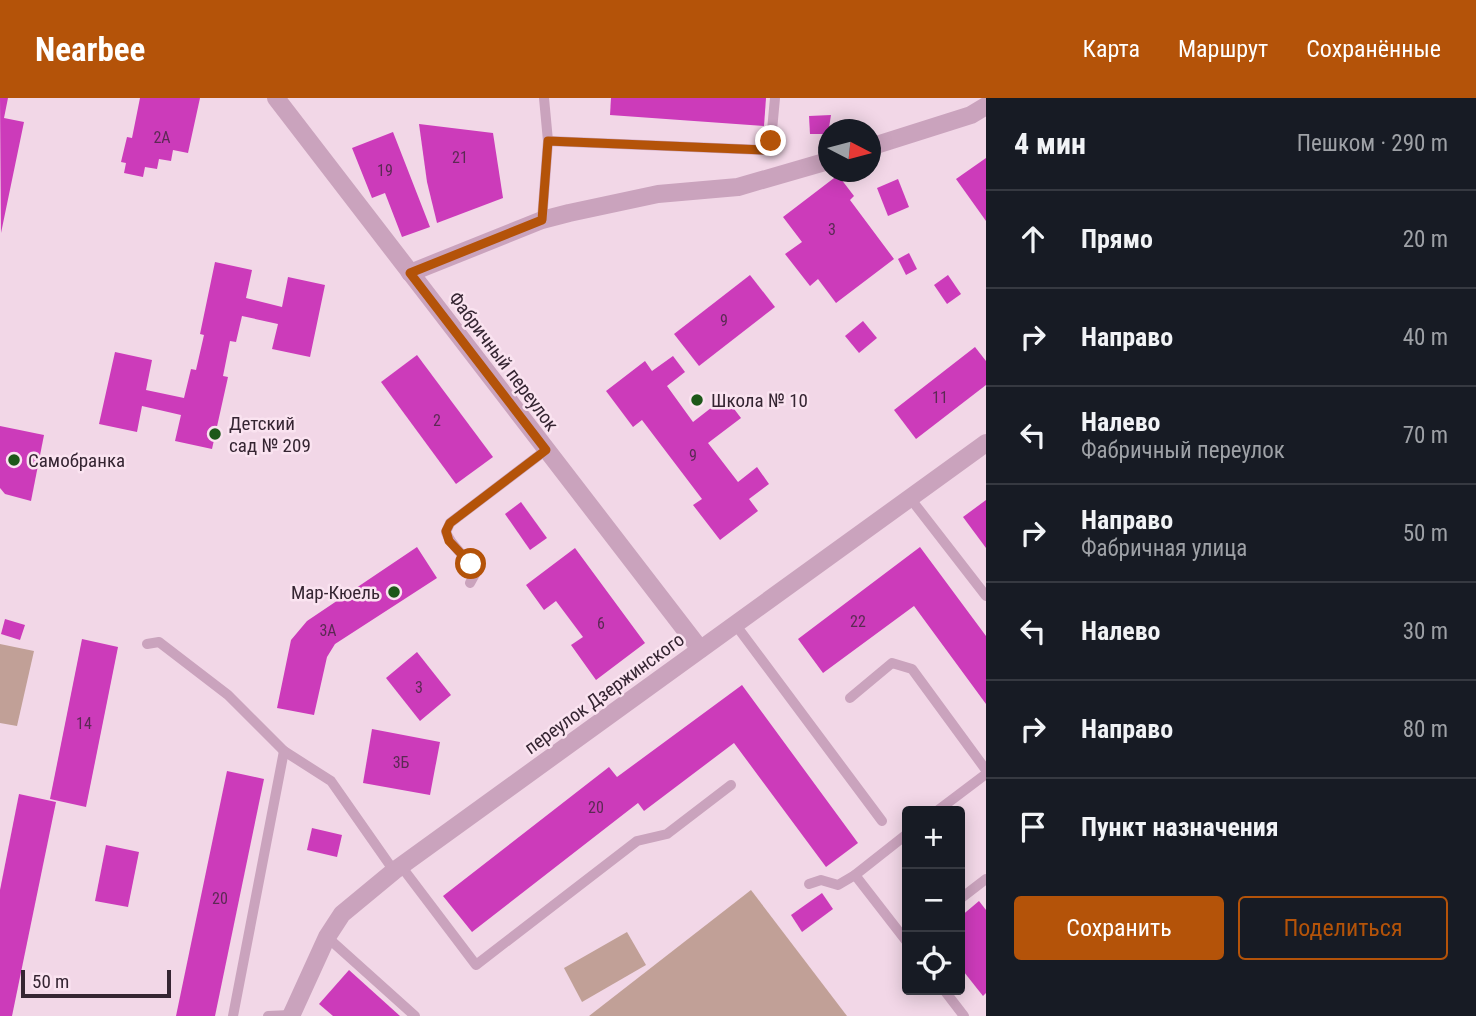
<!DOCTYPE html>
<html lang="ru">
<meta charset="utf-8">
<style>
body{margin:0;font-family:"Roboto Condensed",sans-serif;background:#20242c;color:#f1f3f6}
.controls{position:absolute;right:21px;bottom:21px;display:grid;overflow:hidden;border-radius:7px;box-shadow:0 4px 18px #0003}
.controls button{width:63px;height:63px;display:grid;place-items:center;padding:0;border:0;border-bottom:2px solid #363941;background:#171b24;color:#f1f3f6;font:35px sans-serif}
.compass{position:absolute;left:818px;top:21px;width:63px;height:63px;border-radius:50%;background:#171b24;box-shadow:0 4px 18px #0003;rotate:96deg}
.scale{position:absolute;left:21px;bottom:18px;width:150px;box-sizing:border-box;padding-left:7px;border:4px solid #352532;border-top:0;font-size:19px;line-height:24px;white-space:nowrap;color:#352532;-webkit-text-stroke:5px #fae3f0;paint-order:stroke}
.stop{position:absolute;width:21px;height:21px;margin:-16px;border:5px solid #b45309;border-radius:50%;background:#fff}
.stop.end{background:#b45309;border-color:#fff;box-shadow:0 2px 7px #0008}
.list{margin:0;padding:0;list-style:none}
h2{display:flex;justify-content:space-between;align-items:center;height:91px;margin:0;padding:0 28px;font-size:30px}
h2 small{font-size:23px;font-weight:400;color:#9ea1a6}
.list li{display:grid;grid-template-columns:46px 1fr auto;gap:21px;align-items:center;box-sizing:border-box;height:98px;padding:0 28px;border-top:2px solid #363941}
.list b{display:block;font-size:26px;white-space:nowrap}
.list p{margin:0;font-size:23px;white-space:nowrap;color:#9ea1a6}
.list em{font-size:23px;font-style:normal;color:#9ea1a6}
.actions{display:flex;gap:14px;padding:21px 28px}
.actions a{flex:1;padding:16px 0;border:2px solid #b45309;border-radius:7px;text-align:center;font-size:24px;color:#b45309}
.actions .main{background:#b45309;color:#fff}
.icon{flex:none;width:38px;height:38px;fill:none;stroke:currentColor;stroke-width:2;stroke-linecap:round;stroke-linejoin:round}
.map{position:relative;flex:none;width:986px;height:918px;overflow:hidden}
header{display:flex;align-items:center;gap:42px;box-sizing:border-box;height:98px;padding:0 35px;background:#b45309;color:#fff}
header strong{font-size:33px}
nav{display:flex;gap:38px;margin-inline-start:auto;font-size:24px}
main{display:flex}
aside{flex:1;background:#171b24}
.map>svg:first-child{display:block}
.green{fill:#c1a097}
.building{fill:#cc3bba}
.lines{fill:none;stroke-linecap:round;stroke-linejoin:round}
.lane{stroke:#caa3bd;stroke-width:10}
.street{stroke:#caa3bd;stroke-width:18}
.route{stroke:#b45309;stroke-width:9}
.poi-dot{fill:#1d5819;stroke:#fae3f0;stroke-width:2.5}
.labels{text-anchor:middle;stroke-width:5;stroke-linejoin:round;paint-order:stroke}
.number-label{font-size:16px;fill:#5b2a54}
.street-label{font-size:19px;fill:#352532;stroke:#fae3f0}
.poi-label{font-size:19px;fill:#352532;stroke:#fae3f0;text-anchor:start}
</style>
<header>
<strong>Nearbee</strong>
<nav><a>Карта</a><a>Маршрут</a><a>Сохранённые</a></nav>
</header>
<main>
<div class="map">
<svg width="986" height="918" viewBox="0 0 986 918">
<rect width="100%" height="100%" fill="#f2d7e7"/>
<g class="green">
<path d="M0,546L34,553L17,628L0,625Z"/>
<path d="M751,792L847,918H589Z"/>
<path d="M627,834L646,867L582,904L564,870Z"/>
</g>
<g class="building">
<path d="M0,0H8L4,20L24,24L1,135Z"/>
<path d="M140,0H200L188,55L173,52L171,63L159,61L157,71L145,69L143,79L124,75L126,65L121,64L127,39L132,40Z"/>
<path d="M611,0H766L764,28L610,17Z"/>
<path d="M831,17L828,36H810L809,18Z"/>
<path d="M419,26L493,35L503,100L437,125L427,84Z"/>
<path d="M393,34L430,129L402,139L385,95L372,100L352,50Z"/>
<path d="M986,60V123L956,81Z"/>
<path d="M838,77L854,98L850,102L894,161L836,205L818,181L810,188L785,156L802,144L783,119Z"/>
<path d="M898,81L909,109L888,118L877,90Z"/>
<path d="M909,155L917,171L906,177L898,161Z"/>
<path d="M215,164L252,172L246,200L282,209L288,179L325,187L310,259L272,251L278,226L242,218L236,244L230,243L223,278L228,279L212,351L175,343L181,317L142,308L137,334L99,326L115,254L152,262L146,292L184,300L191,271L196,272L204,237L200,236Z"/>
<path d="M750,177L775,209L699,268L674,236Z"/>
<path d="M948,177L961,196L947,206L934,187Z"/>
<path d="M863,223L877,240L859,255L845,238Z"/>
<path d="M975,249L986,263V287L916,341L894,312Z"/>
<path d="M417,257L493,359L456,386L381,284Z"/>
<path d="M673,258L685,274L667,288L693,324L725,299L741,320L708,345L738,384L757,369L769,386L749,401L758,413L720,442L693,407L702,401L642,322L633,329L606,293L645,263L652,273Z"/>
<path d="M0,328L44,337L31,403L5,396L0,390Z"/>
<path d="M986,402V450L963,419Z"/>
<path d="M521,404L547,440L530,452L505,416Z"/>
<path d="M417,449L437,480L335,546L327,559L314,617L277,610L291,542L307,523Z"/>
<path d="M920,449L986,538V606L914,508L823,575L798,541Z"/>
<path d="M575,450L645,545L596,582L571,547L583,539L556,503L544,512L526,487Z"/>
<path d="M5,521L25,527L20,542L1,536Z"/>
<path d="M82,541L118,549L86,709L50,701Z"/>
<path d="M417,554L451,597L420,623L386,580Z"/>
<path d="M742,587L858,745L826,769L734,645L644,713L638,705L472,834L443,798L609,669L617,679Z"/>
<path d="M372,631L440,644L430,697L363,685Z"/>
<path d="M227,673L264,681L215,918H176Z"/>
<path d="M19,696L56,704L12,918H0V792Z"/>
<path d="M312,730L342,737L337,759L307,752Z"/>
<path d="M106,747L139,754L128,809L95,803Z"/>
<path d="M822,795L833,811L802,834L791,817Z"/>
<path d="M979,803L986,812V895L983,898L960,869V819Z"/>
<path d="M349,872L400,918H333L319,906Z"/>
</g>
<g class="lines">
<g class="lane">
<path d="M548,43L763,52L771,43L775,0"/>
<path d="M542,122L548,43L544,0"/>
<path d="M910,400L986,498"/>
<path d="M470,485L475,476C469,459 452,451 446,434L450,425L546,352"/>
<path d="M735,526L882,723"/>
<path d="M147,546L159,544L228,597L284,653L331,683L394,773"/>
<path d="M850,600L892,565L912,571L986,672"/>
<path d="M937,713L986,676"/>
<path d="M907,736L855,777L907,844"/>
<path d="M401,768L476,867L637,743L667,736L731,687"/>
<path d="M809,786L821,782L838,787L855,777"/>
<path d="M960,801L986,781"/>
<path d="M327,839L415,918"/>
<path d="M944,892L964,918"/>
<path d="M233,918L284,653"/>
<path d="M268,918L290,917"/>
</g>
<g class="street">
<path d="M276,0L700,551"/>
<path d="M870,49L971,17L986,8"/>
<path d="M410,175L542,122L569,115L658,96L738,89L828,63"/>
<path d="M291,918L327,839L342,816L394,773L986,345"/>
</g>
</g>
<g class="lines">
<path class="route" d="M471,466L449,443L446,433L450,425L546,352L410,175L542,122L548,43L764,52L771,43"/>
</g>
<g class="poi-dot">
<circle cx="697" cy="302" r="7"/>
<circle cx="215" cy="336" r="7"/>
<circle cx="14" cy="362" r="7"/>
<circle cx="394" cy="494" r="7"/>
</g>
<g class="labels">
<g class="number-label">
<text x="162" y="45">2А</text>
<text x="460" y="65">21</text>
<text x="385" y="78">19</text>
<text x="832" y="137">3</text>
<text x="724" y="228">9</text>
<text x="940" y="305">11</text>
<text x="437" y="328">2</text>
<text x="693" y="363">9</text>
<text x="858" y="529">22</text>
<text x="601" y="531">6</text>
<text x="328" y="538">3А</text>
<text x="419" y="595">3</text>
<text x="84" y="631">14</text>
<text x="401" y="670">3Б</text>
<text x="596" y="715">20</text>
<text x="220" y="806">20</text>
</g>
<g class="street-label">
<text transform="translate(504 263) rotate(53)" y="7">Фабричный переулок</text>
<text transform="translate(604 595) rotate(-36)" y="7">переулок Дзержинского</text>
</g>
<g class="poi-label">
<text x="711" y="309">Школа № 10</text>
<text x="229" y="332">Детский<tspan x="229" dy="22">сад № 209</tspan></text>
<text x="28" y="369">Самобранка</text>
<text x="380" y="501" text-anchor="end">Мар-Кюель</text>
</g>
</g>
</svg>
<div class="controls">
<button>+</button>
<button>−</button>
<button><svg class="icon" aria-label="locate" viewBox="0 0 24 24"><circle cx="12" cy="12" r="6"/><path d="M12 2v4M12 18v4M2 12h4M18 12h4"/></svg></button>
</div>
<svg class="compass" viewBox="-18 -18 36 36"><path d="M0-13l5 13h-10z" fill="#e53935"/><path d="M0 13l5-13h-10z" fill="#9ea1a6"/></svg>
<div class="scale">50 m</div>
<div class="stop" style="left:471px;top:466px"></div>
<div class="stop end" style="left:771px;top:43px"></div>
</div>
<aside>
<h2>4 мин<small>Пешком · 290 m</small></h2>
<ul class="list">
<li><svg class="icon" aria-label="ahead" viewBox="0 0 24 24"><path d="M12 20V5M6 11l6-6 6 6"/></svg><div><b>Прямо</b></div><em>20 m</em></li>
<li><svg class="icon" aria-label="right" viewBox="0 0 24 24"><path d="M7 20v-9h11M14 6l5 5-5 5"/></svg><div><b>Направо</b></div><em>40 m</em></li>
<li><svg class="icon" aria-label="left" viewBox="0 0 24 24"><path d="M17 20v-9H6M10 6l-5 5 5 5"/></svg><div><b>Налево</b><p>Фабричный переулок</p></div><em>70 m</em></li>
<li><svg class="icon" aria-label="right" viewBox="0 0 24 24"><path d="M7 20v-9h11M14 6l5 5-5 5"/></svg><div><b>Направо</b><p>Фабричная улица</p></div><em>50 m</em></li>
<li><svg class="icon" aria-label="left" viewBox="0 0 24 24"><path d="M17 20v-9H6M10 6l-5 5 5 5"/></svg><div><b>Налево</b></div><em>30 m</em></li>
<li><svg class="icon" aria-label="right" viewBox="0 0 24 24"><path d="M7 20v-9h11M14 6l5 5-5 5"/></svg><div><b>Направо</b></div><em>80 m</em></li>
<li><svg class="icon" aria-label="arrive" viewBox="0 0 24 24"><path d="M6 21V4h12l-3 4 3 4H6"/></svg><div><b>Пункт назначения</b></div></li>
</ul>
<div class="actions"><a class="main">Сохранить</a><a>Поделиться</a></div>
</aside>
</main>
